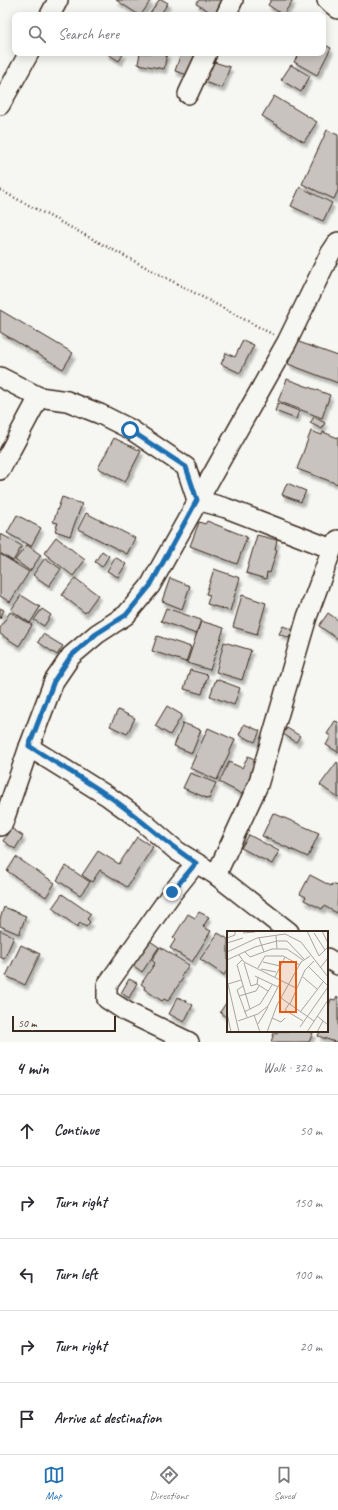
<!DOCTYPE html>
<meta charset="utf-8">
<style>
body{margin:0;font-family:Caveat,sans-serif;background:#f7f7f7;color:#2b2b33}
.scale{position:absolute;left:12px;bottom:10px;width:104px;box-sizing:border-box;padding-left:4px;border:2px solid #3b2a1e;border-top:0;font-size:11px;line-height:14px;white-space:nowrap;color:#3b2a1e;-webkit-text-stroke:3px #f6f6f2;paint-order:stroke}
.stop{position:absolute;width:12px;height:12px;margin:-9px;border:3px solid #1f6fb2;border-radius:50%;background:#fff}
.stop.end{background:#1f6fb2;border-color:#fff;box-shadow:0 1px 4px #0008}
.list{margin:0;padding:0;list-style:none}
h2{display:flex;justify-content:space-between;align-items:center;height:52px;margin:0;padding:0 16px;font-size:17px}
h2 small{font-size:13px;font-weight:400;color:#7c7c81}
.list li{display:grid;grid-template-columns:26px 1fr auto;gap:12px;align-items:center;box-sizing:border-box;height:72px;padding:0 16px;border-top:1px solid #e1e1e2}
.list b{display:block;font-size:15px;white-space:nowrap}
.list em{font-size:13px;font-style:normal;color:#7c7c81}
.icon{flex:none;width:22px;height:22px;fill:none;stroke:currentColor;stroke-width:2;stroke-linecap:round;stroke-linejoin:round}
.map{position:relative;flex:none;width:338px;height:1042px;overflow:hidden}
.search{position:absolute;background:#fff;box-shadow:0 2px 10px #0003;left:12px;right:12px;top:12px;height:44px;display:flex;align-items:center;gap:10px;box-sizing:border-box;padding:0 14px;border-radius:8px;color:#7c7c81;font-size:15px}
.sheet{height:412px;background:#fff}
nav{display:flex;justify-content:space-around;align-items:center;box-sizing:border-box;height:56px;border-top:1px solid #e1e1e2;background:#fff;font-size:11px;color:#7c7c81}
nav a{display:grid;justify-items:center;gap:2px}
nav .on{color:#1f6fb2}
.map>svg:first-child{display:block}
.building{fill:#c8c3be;stroke:#3b2a1e;filter:url(#shadow)}
.lines{fill:none;stroke-linecap:round;stroke-linejoin:round}
.minor-casing{stroke:#3b2a1e;stroke-width:22}
.path{stroke:#3b2a1e;stroke-width:2.5;stroke-dasharray:1 3;stroke-linecap:butt}
.minor{stroke:#f6f6f2;stroke-width:19}
.route{stroke:#1f6fb2;stroke-width:5}
.inset-road{fill:none;stroke:#aba49d;stroke-width:1}
.view{fill:#e8590c;fill-opacity:0.15;stroke:#e8590c;stroke-width:2}
.inset-edge{fill:none;stroke:#3b2a1e;stroke-width:2}
</style>
<div class="map">
<svg width="338" height="1042" viewBox="0 0 338 1042">
<defs>
<filter id="shadow"><feDropShadow dx="2.5" dy="4.5" stdDeviation="1" flood-color="#0004"/></filter>
</defs>
<rect width="100%" height="100%" fill="#f6f6f2"/>
<filter id="ink" filterUnits="userSpaceOnUse"><feTurbulence type="fractalNoise" baseFrequency=".025" numOctaves="2"/><feDisplacementMap in="SourceGraphic" scale="8" xChannelSelector="R" yChannelSelector="G"/><feConvolveMatrix kernelMatrix="1 2 1 2 8 2 1 2 1" color-interpolation-filters="sRGB"/></filter>
<g filter="url(#ink)">
<g class="building">
<path d="M116,0H151L141,15H139Z"/>
<path d="M159,0H163L168,3L160,15H149Z"/>
<path d="M199,0H225L216,15L196,4Z"/>
<path d="M271,0H293L283,15L268,5Z"/>
<path d="M323,44L331,48L317,75L294,62L299,53H323Z"/>
<path d="M106,53H124L119,61Z"/>
<path d="M140,53H167L164,69L138,64Z"/>
<path d="M181,53H197L191,76L175,71Z"/>
<path d="M211,61L230,67L222,88L204,82Z"/>
<path d="M291,65L310,76L301,92L281,80Z"/>
<path d="M274,96L317,122L304,142L262,116Z"/>
<path d="M327,130L338,135V190L334,199L302,184Z"/>
<path d="M300,187L332,203L323,221L291,206Z"/>
<path d="M0,310L73,353L63,369L0,332Z"/>
<path d="M243,340L254,345L240,373L221,364L226,353L235,357Z"/>
<path d="M296,341L338,356V383L288,364Z"/>
<path d="M287,379L330,395L322,418L278,401Z"/>
<path d="M278,403L299,411L296,419L275,411Z"/>
<path d="M314,417L325,423L322,429L310,423Z"/>
<path d="M311,431L322,435L323,432L338,438V484L297,469Z"/>
<path d="M114,438L141,451L125,482L98,468Z"/>
<path d="M287,483L306,491L301,502L282,495Z"/>
<path d="M62,497L82,504L70,536L55,531L58,523L53,522Z"/>
<path d="M86,513L135,538L127,554L78,529Z"/>
<path d="M17,515L41,528L31,546L7,533Z"/>
<path d="M207,521L247,537L237,564L190,546L199,522L205,524Z"/>
<path d="M1,534L22,546L13,561L0,553V537Z"/>
<path d="M257,535L277,540L275,549L277,550L270,573L267,572L266,579L246,573Z"/>
<path d="M56,537L85,560L73,576L44,553Z"/>
<path d="M27,545L41,555L30,571L15,560Z"/>
<path d="M102,551L109,556L102,567L95,562Z"/>
<path d="M0,554L29,572L10,602L0,596Z"/>
<path d="M115,557L126,564L118,577L107,571Z"/>
<path d="M45,558L61,569L49,586L33,575Z"/>
<path d="M214,569L240,578L230,611L207,604L210,595L206,594Z"/>
<path d="M75,578L98,595L85,613L62,595Z"/>
<path d="M170,578L190,586L182,609L162,601Z"/>
<path d="M21,595L40,607L30,623L11,610Z"/>
<path d="M242,595L266,603L257,634L233,627Z"/>
<path d="M0,608L4,610L0,619Z"/>
<path d="M166,608L201,620L196,634L161,621Z"/>
<path d="M42,609L51,615L44,626L34,620Z"/>
<path d="M10,612L32,625L19,646L0,634V628Z"/>
<path d="M328,613L338,620V639L319,626Z"/>
<path d="M201,621L224,628L210,670L187,663Z"/>
<path d="M283,626L293,630L289,638L279,634Z"/>
<path d="M43,634L63,646L57,655L38,642Z"/>
<path d="M157,636L191,647L186,662L152,651Z"/>
<path d="M224,642L251,650L242,680L216,672Z"/>
<path d="M190,670L208,675L202,694L184,689Z"/>
<path d="M216,679L240,688L234,705L210,696Z"/>
<path d="M167,706L182,715L170,735L155,726Z"/>
<path d="M118,710L135,718L127,734L110,726Z"/>
<path d="M335,721L338,722V752L326,745L331,736L327,734Z"/>
<path d="M183,723L201,730L192,753L174,746Z"/>
<path d="M244,724L260,731L255,742L239,735Z"/>
<path d="M208,728L235,740L217,780L190,768Z"/>
<path d="M287,728L300,736L296,742L283,734Z"/>
<path d="M248,756L260,762L244,795L219,782L229,762L242,768Z"/>
<path d="M337,762L338,763V798L320,785Z"/>
<path d="M190,773L216,783L209,799L183,788Z"/>
<path d="M273,813L319,833L308,857L262,836Z"/>
<path d="M11,828L23,836L15,849L3,841Z"/>
<path d="M249,835L279,851L272,864L241,848Z"/>
<path d="M137,837L153,847L127,887L100,870L92,882L82,875L98,851L119,864Z"/>
<path d="M16,857L55,883L46,897L7,871Z"/>
<path d="M66,866L90,882L80,895L57,880Z"/>
<path d="M310,875L331,886L332,884L338,886L337,913L324,906L322,909L304,900L306,897L300,894Z"/>
<path d="M62,894L91,914L87,919L90,922L86,927L80,923L77,927L52,908Z"/>
<path d="M4,907L26,916L19,934L0,926V919Z"/>
<path d="M199,912L209,917L203,927L211,931L192,962L170,948L175,940L173,938L188,914L195,918Z"/>
<path d="M0,930L14,937L4,959L0,957Z"/>
<path d="M218,933L228,939V969L224,975L200,959Z"/>
<path d="M147,939L159,947L142,972L130,963Z"/>
<path d="M21,945L40,954L25,985L6,976Z"/>
<path d="M160,947L189,965L181,976L183,978L168,1001L164,999L162,1001L144,989L145,987L141,984L155,963L152,960Z"/>
<path d="M129,979L137,983L129,998L121,993Z"/>
<path d="M337,996L338,997V1042H335L318,1036L320,1031H327V1011L331,999L335,1000Z"/>
<path d="M178,997L193,1005L184,1022L169,1014Z"/>
<path d="M228,1000V1019L220,1012Z"/>
<path d="M278,1031H309L313,1033L309,1042H271L274,1033L277,1034Z"/>
</g>
<g class="lines">
<g class="minor-casing">
<g id="minor">
<path d="M327,0L338,9"/>
<path d="M50,15L58,0"/>
<path d="M226,15L233,0"/>
<path d="M188,94L207,53"/>
<path d="M0,105L29,53"/>
<path d="M0,377L39,397L67,401L100,414L130,429L186,467L197,500L226,508L332,549"/>
<path d="M0,470L39,397"/>
<path d="M29,747L109,797L142,821L177,851L216,875L289,932"/>
<path d="M0,826L3,823L29,747L54,681L71,656L97,634L126,615L150,586L287,342L330,254L338,242"/>
<path d="M216,875L258,785L307,617L332,549L338,540"/>
<path d="M327,958L338,965"/>
<path d="M189,1042L127,1012L107,999V985L172,893L196,863"/>
</g>
</g>
<path class="path" d="M0,190L274,335"/>
<use href="#minor" class="minor"/>
</g>
</g>
<g class="lines" filter="url(#ink)">
<path class="route" d="M130,430L186,467L197,500L150,586L126,615L96,634L71,656L54,681L29,746C56,763 84,779 110,797C140,818 165,843 196,863L172,892"/>
</g>
<g transform="translate(227 931)">
<rect width="101" height="101" fill="#f6f6f2"/>
<path class="inset-road" d="M80,0L92,25L101,16M95,0L101,12M16,2L28,1M87,2L98,19M49,5L50,18M0,7L8,4V0M32,7L37,21M0,12L16,7M0,21L30,7L58,3L74,11L101,46M18,21L23,26L45,18H60L76,29M12,24L17,31L69,57M0,29L28,16L50,10H60L77,28M15,29L10,34L23,78M36,31L53,35M17,32L24,55L30,53M81,35L101,55M31,37L38,25H56L73,34M93,37L101,27M34,38L49,41M28,45L51,56M31,46L30,53L41,60M48,46L58,26M76,46L90,58M16,55L10,59L20,86M12,65L29,60L32,55M54,67L87,90M62,73L58,79L76,90M63,73L78,39L87,30M74,80L96,51M17,81L33,73L45,54M0,82L4,101M27,84L33,101M90,85L101,94M45,87L54,91L58,87M11,90L31,83L41,75L54,50M31,93L41,76M73,96L101,56M12,101L1,53L14,49M40,101L50,74L74,31L83,25M80,101L101,69M90,101L96,90"/>
<path class="view" d="M53,31H69V81H53Z"/>
<rect width="101" height="101" class="inset-edge"/>
</g>
</svg>
<div class="scale">50 m</div>
<div class="stop" style="left:130px;top:430px"></div>
<div class="stop end" style="left:172px;top:892px"></div>
<div class="search"><svg class="icon" aria-label="search" viewBox="0 0 24 24"><circle cx="10" cy="10" r="6"/><path d="M15 15l6 6"/></svg>Search here</div>
</div>
<section class="sheet">
<h2>4 min<small>Walk · 320 m</small></h2>
<ul class="list">
<li><svg class="icon" aria-label="ahead" viewBox="0 0 24 24"><path d="M12 20V5M6 11l6-6 6 6"/></svg><div><b>Continue</b></div><em>50 m</em></li>
<li><svg class="icon" aria-label="right" viewBox="0 0 24 24"><path d="M7 20v-9h11M14 6l5 5-5 5"/></svg><div><b>Turn right</b></div><em>150 m</em></li>
<li><svg class="icon" aria-label="left" viewBox="0 0 24 24"><path d="M17 20v-9H6M10 6l-5 5 5 5"/></svg><div><b>Turn left</b></div><em>100 m</em></li>
<li><svg class="icon" aria-label="right" viewBox="0 0 24 24"><path d="M7 20v-9h11M14 6l5 5-5 5"/></svg><div><b>Turn right</b></div><em>20 m</em></li>
<li><svg class="icon" aria-label="arrive" viewBox="0 0 24 24"><path d="M6 21V4h12l-3 4 3 4H6"/></svg><div><b>Arrive at destination</b></div></li>
</ul>
</section>
<nav>
<a class="on"><svg class="icon" aria-label="map" viewBox="0 0 24 24"><path d="M3 6l6-2 6 2 6-2v14l-6 2-6-2-6 2zM9 4v14M15 6v14"/></svg>Map</a>
<a><svg class="icon" aria-label="directions" viewBox="0 0 24 24"><path d="M12 3l9 9-9 9-9-9zM9 14v-3h6M13 9l2 2-2 2"/></svg>Directions</a>
<a><svg class="icon" aria-label="saved" viewBox="0 0 24 24"><path d="M7 4h10v16l-5-4-5 4z"/></svg>Saved</a>
</nav>
